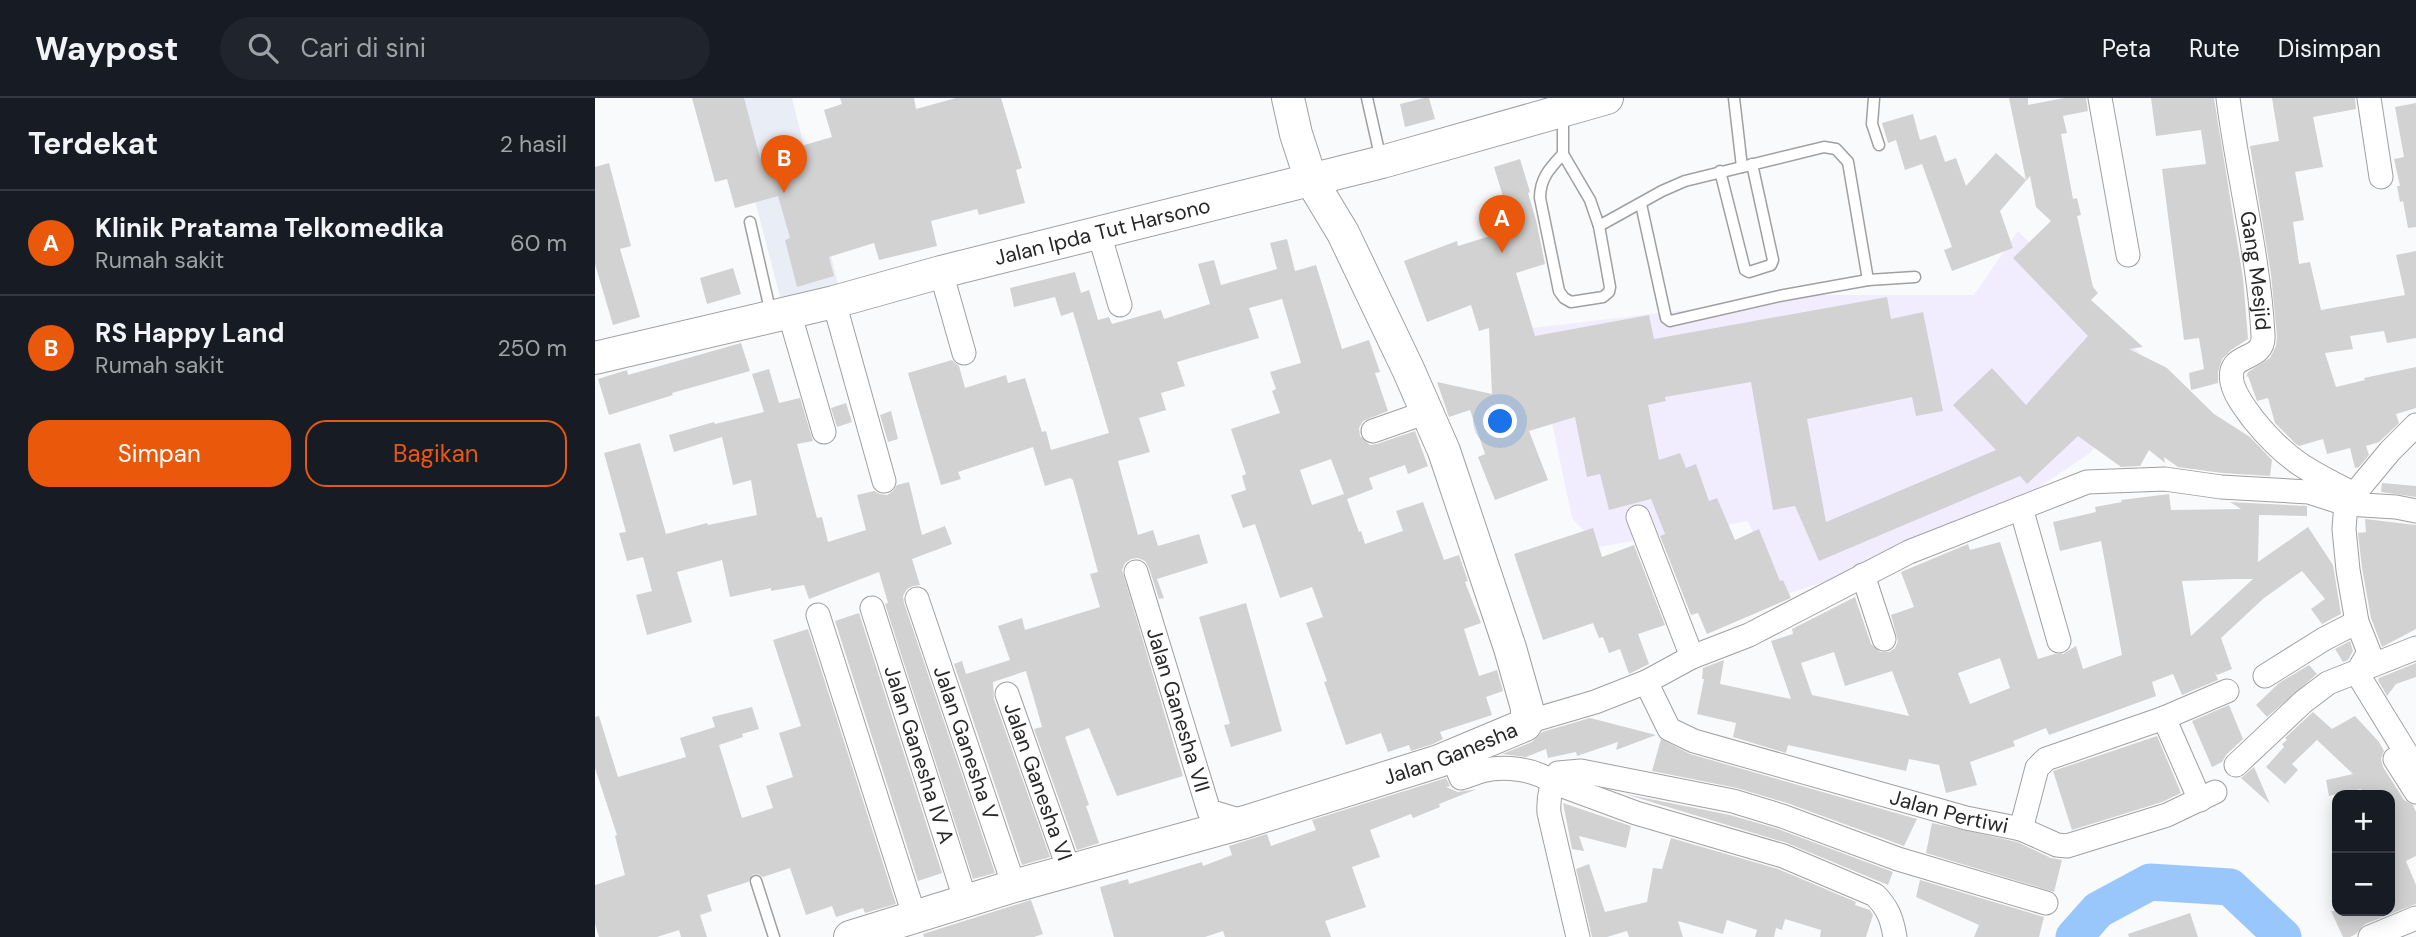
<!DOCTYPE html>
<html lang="id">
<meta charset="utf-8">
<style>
body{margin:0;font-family:"DM Sans",sans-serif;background:#20242c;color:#f1f3f6}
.controls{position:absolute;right:21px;bottom:21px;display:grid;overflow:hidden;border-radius:14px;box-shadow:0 4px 18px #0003}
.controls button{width:63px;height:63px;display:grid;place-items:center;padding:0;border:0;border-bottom:2px solid #363941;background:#171b24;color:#f1f3f6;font:35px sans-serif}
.you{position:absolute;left:906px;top:324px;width:24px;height:24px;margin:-18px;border:5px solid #fff;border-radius:50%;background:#1a73e8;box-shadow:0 0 0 10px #1a73e833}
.badge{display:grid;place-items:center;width:46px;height:46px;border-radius:50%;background:#ea580c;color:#fff;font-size:23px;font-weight:700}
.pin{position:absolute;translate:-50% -58px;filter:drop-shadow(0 2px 4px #0008)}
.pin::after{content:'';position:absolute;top:37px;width:24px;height:21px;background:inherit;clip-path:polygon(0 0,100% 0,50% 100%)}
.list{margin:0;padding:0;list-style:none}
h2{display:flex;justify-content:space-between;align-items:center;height:91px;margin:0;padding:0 28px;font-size:30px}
h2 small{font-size:23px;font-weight:400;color:#9ea1a6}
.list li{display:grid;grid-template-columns:46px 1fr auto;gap:21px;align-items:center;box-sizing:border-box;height:105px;padding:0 28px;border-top:2px solid #363941}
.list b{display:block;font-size:26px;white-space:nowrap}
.list p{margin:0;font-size:23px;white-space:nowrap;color:#9ea1a6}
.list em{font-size:23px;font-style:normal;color:#9ea1a6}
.actions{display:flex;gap:14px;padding:21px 28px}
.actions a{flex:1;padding:16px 0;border:2px solid #ea580c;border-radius:21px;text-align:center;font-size:24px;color:#ea580c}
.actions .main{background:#ea580c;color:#fff}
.icon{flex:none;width:38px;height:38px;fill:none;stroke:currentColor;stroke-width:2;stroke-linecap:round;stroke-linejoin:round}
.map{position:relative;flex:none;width:1821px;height:839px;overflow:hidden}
header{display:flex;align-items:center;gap:42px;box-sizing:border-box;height:98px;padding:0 35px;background:#171b24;border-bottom:2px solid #363941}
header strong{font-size:33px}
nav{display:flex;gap:38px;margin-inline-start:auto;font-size:24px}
.search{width:490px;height:63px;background:#20242c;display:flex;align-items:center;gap:18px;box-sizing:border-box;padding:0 24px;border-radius:38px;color:#9ea1a6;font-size:26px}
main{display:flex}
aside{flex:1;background:#171b24}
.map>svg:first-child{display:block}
.built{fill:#e9edf5}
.education{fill:#f2edfe}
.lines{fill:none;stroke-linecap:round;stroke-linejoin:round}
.river{stroke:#9ac7fb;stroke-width:37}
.building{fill:#d2d2d3;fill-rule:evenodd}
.lane-casing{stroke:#a0a0a1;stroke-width:13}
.street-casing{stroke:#a0a0a1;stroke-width:25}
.secondary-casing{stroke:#a0a0a1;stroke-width:34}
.lane{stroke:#fff;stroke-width:10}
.street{stroke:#fff;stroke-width:23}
.secondary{stroke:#fff;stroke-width:32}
.labels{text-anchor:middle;stroke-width:6;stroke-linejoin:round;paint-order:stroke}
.street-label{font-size:21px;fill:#272727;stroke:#fff}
</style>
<header>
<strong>Waypost</strong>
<div class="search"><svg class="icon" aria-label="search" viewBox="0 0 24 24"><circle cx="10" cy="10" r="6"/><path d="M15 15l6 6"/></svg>Cari di sini</div>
<nav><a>Peta</a><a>Rute</a><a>Disimpan</a></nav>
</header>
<main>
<aside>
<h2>Terdekat<small>2 hasil</small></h2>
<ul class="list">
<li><span class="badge">A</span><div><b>Klinik Pratama Telkomedika</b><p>Rumah sakit</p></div><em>60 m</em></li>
<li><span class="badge">B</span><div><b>RS Happy Land</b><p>Rumah sakit</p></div><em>250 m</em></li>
</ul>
<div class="actions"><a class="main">Simpan</a><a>Bagikan</a></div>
</aside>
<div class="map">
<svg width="1821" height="839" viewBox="0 0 1821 839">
<rect width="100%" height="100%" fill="#f9fafb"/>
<path class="built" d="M133,0H197L244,190L187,206Z"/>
<path class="education" d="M1423,133L1566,277L1495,355L1376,435L1186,498L1153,423L1004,449L977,420L937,230L1219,197H1379Z"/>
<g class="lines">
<path class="river" d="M1479,839L1503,812L1555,784L1635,789L1688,839"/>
</g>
<g class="building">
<path d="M97,0H149L165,60L237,39L229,12L247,6L245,0H319L321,11L361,0H406L427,70L421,72L430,105L384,117L382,111L336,123L342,148L284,162L279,145L234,159L239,178L202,189L190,142L195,140L183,98L140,110L132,81L120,84Z"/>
<path d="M829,0H834L840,21L810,29L805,6Z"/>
<path d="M1414,0H1433V7L1469,0H1491L1493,13L1468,18L1472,35L1466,36L1478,101L1482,100L1486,117L1482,118L1498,189L1503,195L1496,202L1548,249L1534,251L1572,270L1619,316L1655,339L1677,362L1675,378L1627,375L1583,369L1569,359L1570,365L1554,352L1545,368L1526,369L1483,338L1432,386L1425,378L1224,463L1200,408L1178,412L1156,284L1070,299L1071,303L1053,307L1064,362L1085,355L1091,370L1101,366L1114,403L1122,400L1140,442L1164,431L1185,483L1188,482L1196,500L1112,536L1103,515L1096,517L1065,438L1070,436L1056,401L1014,412L1005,376L992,379L980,319L934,333L953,382L900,402L883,359L890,356L875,312L854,319L842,284L897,296L894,230L884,233L876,207L832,224L809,163L862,143L863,148L918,131L899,69L925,61L935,94L933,95L941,122L950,166L921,175L940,238L1054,217L1059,241L1292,199L1296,221L1328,214L1348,313L1321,318L1317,299L1212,321L1231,424L1401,352L1358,307L1397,270L1431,307L1493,238L1418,160L1456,123L1441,109L1435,78L1405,113L1418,150L1357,173L1349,152L1357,149L1327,66L1310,72L1301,42L1293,45L1287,25L1318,16L1325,42L1341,37L1350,64L1361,60L1371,88L1401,55L1431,82Z"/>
<path d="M1556,0H1619L1648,180L1653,241L1636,252L1627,261L1623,274V285L1596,292L1594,275L1609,271L1604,240L1589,242L1567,71L1611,66L1606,32L1561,38Z"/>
<path d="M1677,0H1760L1761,11L1718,19L1728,69L1700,74L1709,122L1698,124L1704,166L1715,164L1726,212L1810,197L1801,157L1821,153V240L1792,245L1789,233L1755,238L1758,251L1730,255L1741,289L1770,282L1769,280L1821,269V310L1801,316L1804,325L1784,344L1771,348L1774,357L1764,369L1760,370L1755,350L1732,356L1728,341L1704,348L1701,346L1680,325L1673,300L1662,303L1653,278L1651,279L1653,274L1675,260L1681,248L1682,239L1676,176L1655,48L1684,43Z"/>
<path d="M1821,5V129L1813,130L1808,103L1805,104L1802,88H1805L1799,61L1809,59L1800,9Z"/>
<path d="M14,65L36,148L25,151L45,219L18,227L0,166V69Z"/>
<path d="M692,141L700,173L721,167L747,251L774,242L785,274L780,275L793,313L768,323L764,330L765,338L775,347L782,346L820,333L833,368L813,376L810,367L774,380L778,391L752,401L764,434L766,433L770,446L808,433L801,413L828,404L849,462L864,457L873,483L870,484L886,525L869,531L884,578L902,572L908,593L891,599L897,617L845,634L848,641L838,646L816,653L814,647L793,654L786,635L751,647L729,584L732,583L711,525L728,519L717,489L685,500L660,426L648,430L636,397L651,392L647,378L651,376L636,331L685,315L677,293L681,291L675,274L706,265L687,201L654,210L664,240L582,264L590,288L566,295L571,312L544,320L555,354L523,363L543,437L558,432L563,448L604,436L613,465L562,481L569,500L564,501L554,470L550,463L543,460L536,461L530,465L527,472L588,678L522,698L494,630L470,639L494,707L491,708L504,745L482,752L439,631L447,629L431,573L398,584L399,601L455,759L427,767L359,566L367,563L371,576L415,562L403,528L427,520L430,532L505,509L495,476L503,474L478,382L475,380L450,388L438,349L363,374L366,381L346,387L313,275L357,262L364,268L370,290L411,277L413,285L430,280L447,334L451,333L456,352L514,335L478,214L466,218L460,199L419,209L415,190L480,174L486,195L494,192L503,222L514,219L517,226L566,212L569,221L615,206L603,166L619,162L626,187L682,171L675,145ZM736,361L749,396L717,407L705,372Z"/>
<path d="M138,170L146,196L112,206L105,180Z"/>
<path d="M146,245L155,273L77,295L78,297L14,317L3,281L32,272L33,277Z"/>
<path d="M174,271L184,305L205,300L218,343L202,346L222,420L227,419L233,444L271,432L262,397L279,393L285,396L292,397L298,393L302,387L314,384L327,437L350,428L357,446L317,461L325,487L318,488L312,491L308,498L309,505L400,775L378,781L290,506L293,505L284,474L214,501L209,487L176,493V490L135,499L127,462L82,474L97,524L52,537L41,497L57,493L48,459L32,463L24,435L31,434L9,355L45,345L71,436L112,425L113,427L162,417L156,382L138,387L127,339L79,354L74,337L119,324L120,326L169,314L157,276Z"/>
<path d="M251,305L257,324L242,329L236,310Z"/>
<path d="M296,313L303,341L293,344L285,317Z"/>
<path d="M1787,385L1821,388V399L1786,394Z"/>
<path d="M1574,396L1576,412L1646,411L1635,404L1712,408V418L1664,417L1663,464L1713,429L1738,467L1746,516L1727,526L1716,511L1730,501L1707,473L1669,500L1626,540L1637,571L1622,577L1620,574L1623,582L1587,597L1578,576L1557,584L1561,598L1454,637L1451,630L1418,643L1420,648L1375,664L1382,687L1351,695L1344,667L1314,661L1311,673L1193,647L1191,655L1138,639L1141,625L1102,616L1109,581H1107L1108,570L1129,562L1125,586L1196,601L1176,543L1198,536L1197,531L1260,499L1276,546L1285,554H1294L1300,550L1303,543L1296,517L1319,509L1306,474L1373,446L1375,452L1405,444L1443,561L1459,556H1468L1481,548L1488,571L1527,557L1506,443L1465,453L1458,424L1501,414L1500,409L1527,404L1526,402ZM1638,481H1658L1596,538L1587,483ZM1239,554L1250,588L1297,573L1314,618L1217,597L1206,565ZM1405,560L1415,590L1375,606L1363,575Z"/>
<path d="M1770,421L1821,427V531L1787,549L1776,520L1767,470L1763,435L1771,434Z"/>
<path d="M998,430L1007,459L1039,447L1070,527L1043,536L1054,566L1034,576L1025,551L1014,555L1008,539L1004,540L998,525L948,542L919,456Z"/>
<path d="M651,505L687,633L636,649L629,627L635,626L604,519Z"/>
<path d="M264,515L347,775L323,783L240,523Z"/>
<path d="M213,531L301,806L270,815L268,810L241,819L237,808L211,817L195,770L168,779L163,776H158L153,784L112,797L117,813L105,817L112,839H86L84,832L62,839H4L0,826V787L30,777L20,738L22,737L0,670V619L4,618L23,679L91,659L85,640L120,629L117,619L157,609L164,631L147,636L148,639L124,647L147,720L178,710L171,688L198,679L184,635L206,628L178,542Z"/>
<path d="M1755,543L1758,553L1753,562L1748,564L1740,551Z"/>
<path d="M1821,565V579L1801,586L1792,598L1783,582L1784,580Z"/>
<path d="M1714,567L1722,576L1672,619L1661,607L1684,585Z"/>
<path d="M1634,607L1648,641L1631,657L1627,664L1617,669L1597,623Z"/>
<path d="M1718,614L1737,631L1760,618L1784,644L1789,653L1786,661L1788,669L1809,702L1818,707L1821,714V758L1811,763L1821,787V806L1770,826L1761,836L1755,839H1748L1736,813H1795V697H1769L1766,691L1734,698L1731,682L1758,676L1722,642L1697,666L1703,672L1690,686L1671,669L1689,649L1687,646L1692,642L1690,640Z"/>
<path d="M995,620L1061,637L1021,652L1023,644L982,658L981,654L953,660L951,651L931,659L907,656L937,644L947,634Z"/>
<path d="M1562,638L1586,695L1567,704L1477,732L1458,673Z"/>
<path d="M1066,641L1095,656L1322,721L1309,748L1192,705L1142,690L1057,673Z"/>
<path d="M1659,669L1675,706L1646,680Z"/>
<path d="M851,680L855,688L851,689L863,694L882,691L844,706L845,709L818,720L816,716L775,732L785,759L757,769L771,809L730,823L736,839H630L628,833L610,839H519L505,789L533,781L534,786L607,764L608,768L637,757L634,748L672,736L676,748L721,732L717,722Z"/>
<path d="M1030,696L1135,717L1183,731L1298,774L1293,787L1192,745Z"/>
<path d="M968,705L1036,728L1031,750L984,738L989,753L977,751Z"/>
<path d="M1337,725L1422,744L1456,760L1467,762L1459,794L1331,755Z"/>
<path d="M1076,740L1183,771L1261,804L1260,807L1275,812L1278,817L1271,839H1225L1226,832L1190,821L1187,832L1181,830L1179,839H1160L1162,832L1132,822L1128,836L1083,823L1088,839H1034L1032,833L1012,839H997L981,771L994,766L1010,814L1052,804L1058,770L1067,771Z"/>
<path d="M1325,782L1449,819L1444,839H1379L1384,827L1321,799Z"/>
<path d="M436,802L448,836L439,839H329L328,836Z"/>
<path d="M1595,815L1603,839H1534L1533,836Z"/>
</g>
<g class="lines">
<g class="lane-casing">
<g id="lane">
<path d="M772,0L786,62"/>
<path d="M1139,0L1147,69"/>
<path d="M1279,0L1277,26L1284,47"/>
<path d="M968,56C955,70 945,80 945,100L964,193L969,200L976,204L1008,199L1014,194L1015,189L1004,128L995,102L968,56V15"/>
<path d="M1125,73L1150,172L1154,174L1176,167L1178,162L1157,66"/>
<path d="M1046,106L1071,220L1075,223L1184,198L1273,182L1320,179"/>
<path d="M155,124L176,216"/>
<path d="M1004,128L1067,93L1090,83L1229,49L1241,51L1253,64L1273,182"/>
<path d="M161,783L179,839"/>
</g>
</g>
<g class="street-casing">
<g id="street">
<path d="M1505,0L1533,157"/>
<path id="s1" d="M1633,0C1643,79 1664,158 1668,237C1670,266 1631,252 1637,284C1640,298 1650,310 1658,321C1691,362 1713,373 1759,396"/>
<path d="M1774,0L1786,79"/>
<path d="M504,135L525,207"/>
<path d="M346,174L369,255"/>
<path d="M239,204L289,383"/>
<path d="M194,214L229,334"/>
<path d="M778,333L832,314"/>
<path d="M1426,410L1464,543"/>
<path d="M1043,419L1097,559"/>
<path id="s2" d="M541,474L614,713L650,724"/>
<path d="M1268,477L1289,541"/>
<path id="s3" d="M322,501L419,788"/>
<path id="s4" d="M277,510L371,804"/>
<path d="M223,517L320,820"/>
<path d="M1762,575L1774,554L1762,524L1753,472L1749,431L1751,406L1795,353L1821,327"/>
<path d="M1762,575L1821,671"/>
<path d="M1670,578L1729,541L1762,524"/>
<path id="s5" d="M1051,584L1074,631L1099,643L1371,720L1426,731L1442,670L1451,661L1569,620L1632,593"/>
<path id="s6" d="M412,596L474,772"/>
<path d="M1569,620L1605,702"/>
<path d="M932,624L1000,604L1051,584L1097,559L1154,537L1314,454L1492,384L1570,381L1626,389L1714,394L1751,406L1801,409L1821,413"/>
<path d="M857,658L866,680C873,678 880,675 887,673C908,667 940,671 957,684L1041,715L1188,758L1280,797C1293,810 1297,821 1300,839"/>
<path d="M1800,661L1821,694"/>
<path d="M1641,667L1708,604L1733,585L1821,550"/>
<path d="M1426,731L1462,747L1472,748L1572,717L1620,694"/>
<path d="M983,839L954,715C953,700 955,688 963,675L986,673L1138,703L1187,718L1303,761L1451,805"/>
<path d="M1775,839L1821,820"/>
</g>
</g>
<g class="secondary-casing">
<g id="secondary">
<path id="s7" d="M0,260L239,204L346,174L787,64L1012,0"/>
<path id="s8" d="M255,839L419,788L650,724L844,663L930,627L932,624V610L915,550L849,353L813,271L748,135L716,82L701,36L693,0"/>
</g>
</g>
<use href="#lane" class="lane"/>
<use href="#street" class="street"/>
<use href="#secondary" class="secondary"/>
</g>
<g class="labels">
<g class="street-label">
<text dy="7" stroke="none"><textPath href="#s7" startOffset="523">Jalan Ipda Tut Harsono</textPath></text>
<text dy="7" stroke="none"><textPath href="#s1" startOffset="175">Gang Mesjid</textPath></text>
<text dy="7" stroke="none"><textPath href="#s2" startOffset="144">Jalan Ganesha VII</textPath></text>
<text dy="7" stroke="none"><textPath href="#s3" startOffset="152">Jalan Ganesha V</textPath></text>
<text dy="7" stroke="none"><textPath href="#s8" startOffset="628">Jalan Ganesha</textPath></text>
<text dy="7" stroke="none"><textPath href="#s4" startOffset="154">Jalan Ganesha IV A</textPath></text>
<text dy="7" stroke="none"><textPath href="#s6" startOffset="93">Jalan Ganesha VI</textPath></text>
<text dy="7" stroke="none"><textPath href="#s5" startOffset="345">Jalan Pertiwi</textPath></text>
</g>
</g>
</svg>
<div class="controls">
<button>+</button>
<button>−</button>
</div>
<div class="you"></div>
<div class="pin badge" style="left:907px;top:155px">A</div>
<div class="pin badge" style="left:189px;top:95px">B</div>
</div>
</main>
